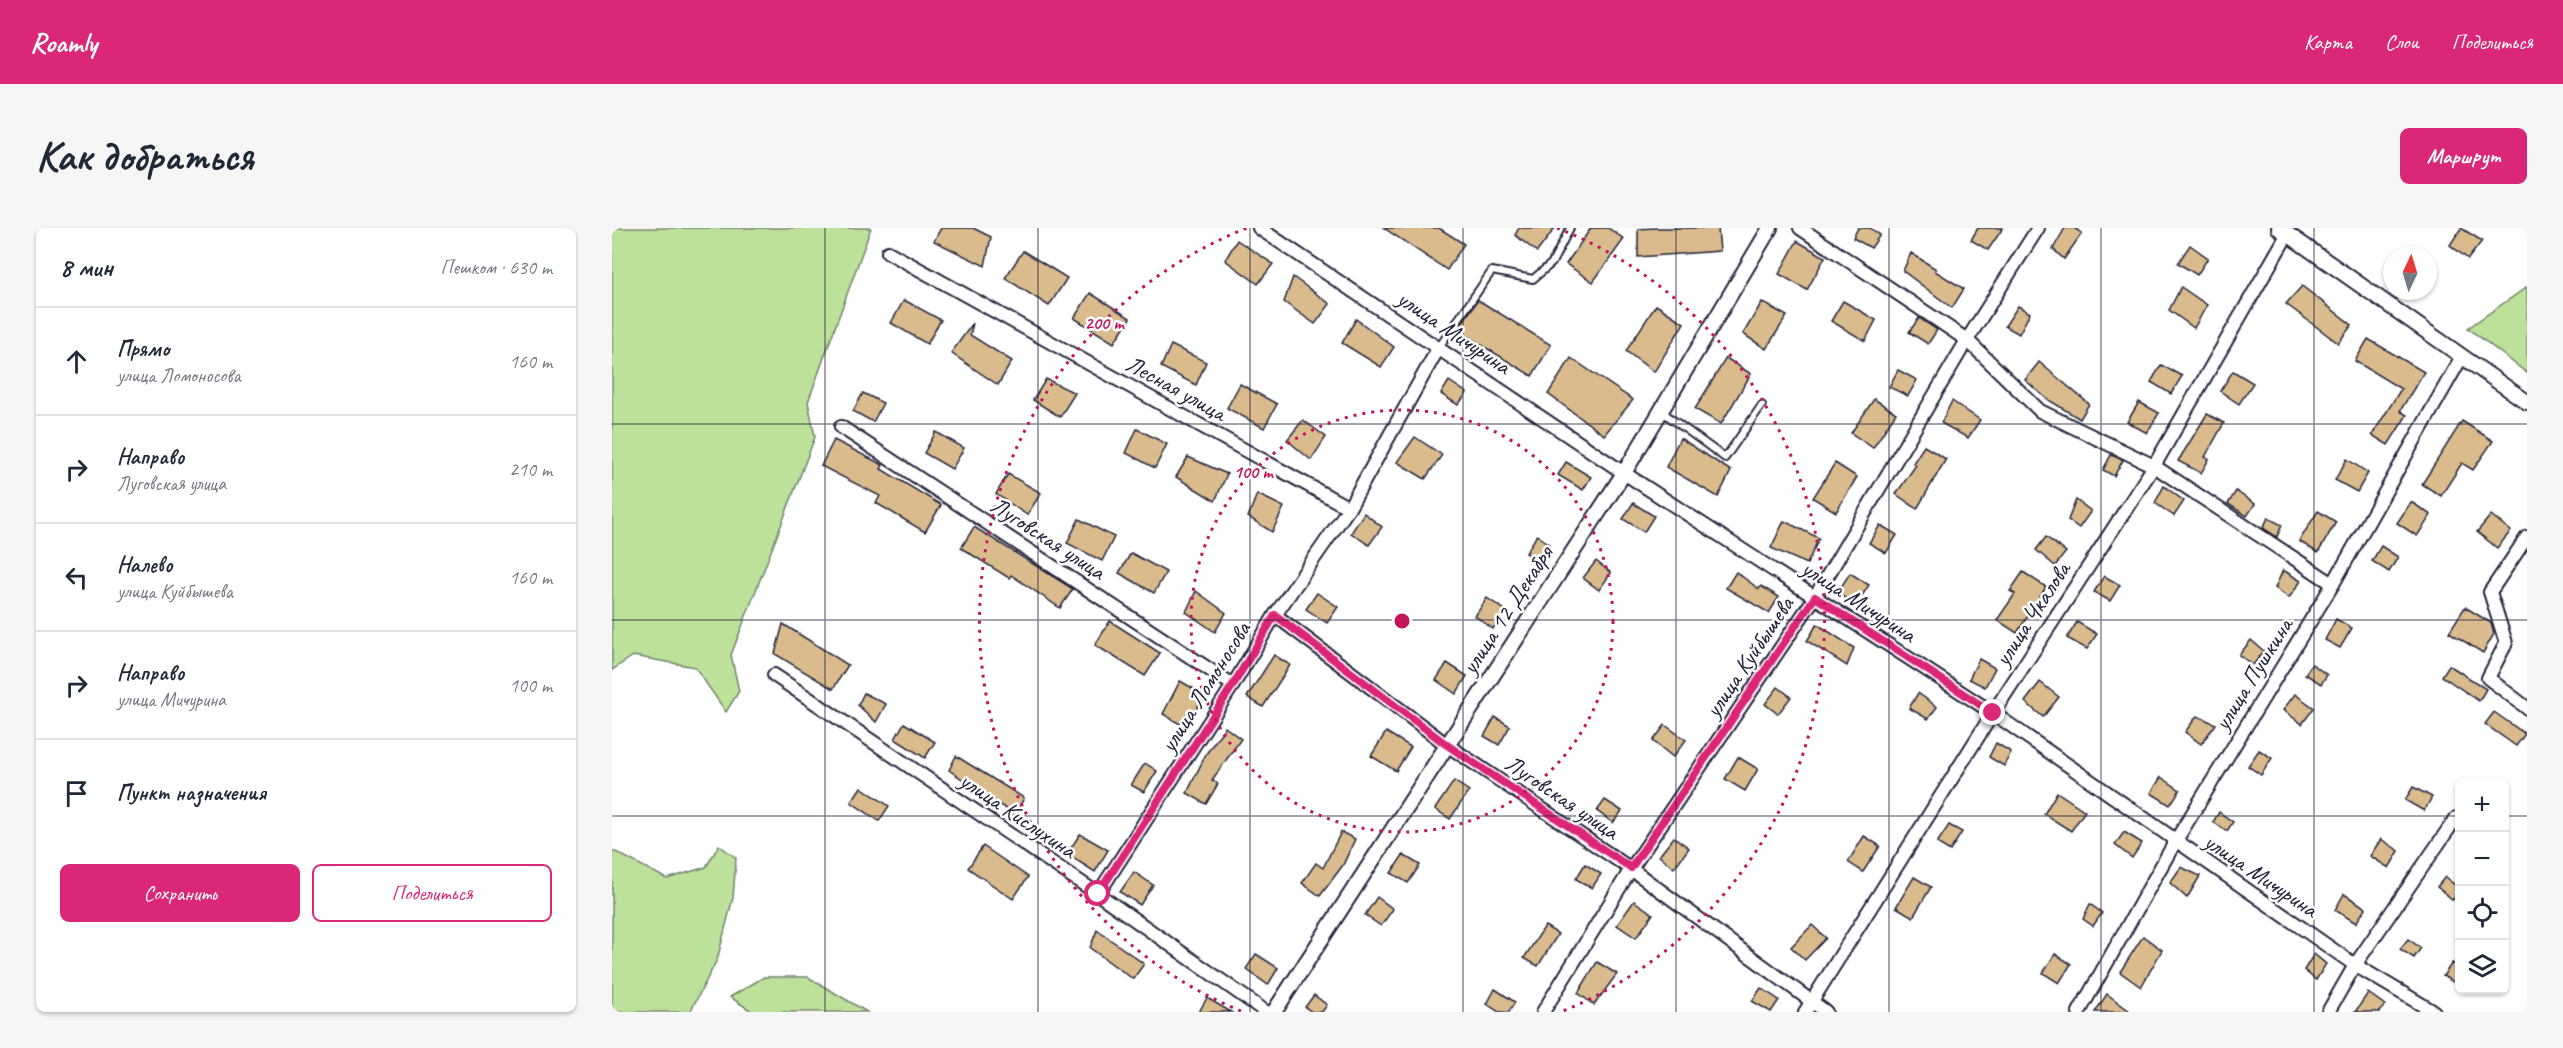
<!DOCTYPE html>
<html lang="ru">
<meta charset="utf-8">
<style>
body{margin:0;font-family:Caveat,sans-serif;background:#f6f6f7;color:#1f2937}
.controls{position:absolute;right:18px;bottom:18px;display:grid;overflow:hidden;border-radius:9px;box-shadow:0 2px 4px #0004}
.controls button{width:54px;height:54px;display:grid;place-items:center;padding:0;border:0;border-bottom:2px solid #e0e1e3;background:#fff;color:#1f2937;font:30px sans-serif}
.compass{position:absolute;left:1771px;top:18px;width:54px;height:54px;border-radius:50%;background:#fff;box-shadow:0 2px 4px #0004;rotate:4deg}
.stop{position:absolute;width:18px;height:18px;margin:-14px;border:4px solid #db2777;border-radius:50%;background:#fff}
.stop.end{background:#db2777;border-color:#fff;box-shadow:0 2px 6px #0008}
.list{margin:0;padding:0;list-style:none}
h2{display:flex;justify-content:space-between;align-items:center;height:78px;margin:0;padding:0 24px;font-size:26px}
h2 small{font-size:20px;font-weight:400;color:#747a83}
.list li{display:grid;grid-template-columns:39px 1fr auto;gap:18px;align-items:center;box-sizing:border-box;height:108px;padding:0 24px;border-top:2px solid #e0e1e3}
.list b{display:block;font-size:22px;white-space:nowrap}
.list p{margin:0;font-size:20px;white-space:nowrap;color:#747a83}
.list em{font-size:20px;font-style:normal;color:#747a83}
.actions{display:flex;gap:12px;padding:18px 24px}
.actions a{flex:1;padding:14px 0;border:2px solid #db2777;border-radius:9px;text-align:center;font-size:21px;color:#db2777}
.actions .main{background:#db2777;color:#fff}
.icon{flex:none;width:33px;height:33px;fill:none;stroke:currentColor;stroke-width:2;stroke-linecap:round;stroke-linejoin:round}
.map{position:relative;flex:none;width:1915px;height:784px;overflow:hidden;border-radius:9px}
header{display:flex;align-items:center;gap:36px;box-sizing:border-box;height:84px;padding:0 30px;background:#db2777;color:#fff}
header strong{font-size:28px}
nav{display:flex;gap:33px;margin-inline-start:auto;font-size:21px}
.intro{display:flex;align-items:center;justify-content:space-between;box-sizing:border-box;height:144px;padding:0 36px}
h1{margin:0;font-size:42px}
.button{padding:15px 27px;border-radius:9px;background:#db2777;color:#fff;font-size:21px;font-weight:700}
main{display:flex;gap:36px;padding:0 36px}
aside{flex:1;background:#fff;border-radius:9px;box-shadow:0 2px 4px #0004}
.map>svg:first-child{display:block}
.green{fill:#bde19b;stroke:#70826b;stroke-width:1.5}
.building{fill:#d9bb8d;stroke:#22223b;stroke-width:1.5}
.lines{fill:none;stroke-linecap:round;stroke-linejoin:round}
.service-casing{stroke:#22223b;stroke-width:10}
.minor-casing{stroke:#22223b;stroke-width:16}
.tertiary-casing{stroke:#22223b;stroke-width:18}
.service{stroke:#fff;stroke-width:6}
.minor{stroke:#fff;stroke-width:12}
.tertiary{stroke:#fff;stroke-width:14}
.route{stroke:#db2777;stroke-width:8}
.grid{fill:none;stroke:#22223b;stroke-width:1.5;stroke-opacity:0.55}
.ring{fill:none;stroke:#c2185b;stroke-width:3;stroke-dasharray:3 6}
.labels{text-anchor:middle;stroke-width:5;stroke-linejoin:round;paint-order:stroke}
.street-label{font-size:24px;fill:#22223b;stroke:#fff}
.centre{fill:#c2185b;stroke:#fff;stroke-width:3}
.ring-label{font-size:18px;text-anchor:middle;font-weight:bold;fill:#c2185b;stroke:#fff;stroke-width:5;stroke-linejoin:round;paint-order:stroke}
</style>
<header>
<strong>Roamly</strong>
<nav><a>Карта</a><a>Слои</a><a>Поделиться</a></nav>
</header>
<div class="intro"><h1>Как добраться</h1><a class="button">Маршрут</a></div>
<main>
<aside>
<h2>8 мин<small>Пешком · 630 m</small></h2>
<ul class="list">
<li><svg class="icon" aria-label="ahead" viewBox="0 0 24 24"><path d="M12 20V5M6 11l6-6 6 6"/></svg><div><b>Прямо</b><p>улица Ломоносова</p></div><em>160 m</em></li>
<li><svg class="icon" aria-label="right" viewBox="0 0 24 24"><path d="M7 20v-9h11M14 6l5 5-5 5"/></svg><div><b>Направо</b><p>Луговская улица</p></div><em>210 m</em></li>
<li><svg class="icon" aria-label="left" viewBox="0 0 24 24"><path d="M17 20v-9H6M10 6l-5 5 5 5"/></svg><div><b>Налево</b><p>улица Куйбышева</p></div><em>160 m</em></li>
<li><svg class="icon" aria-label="right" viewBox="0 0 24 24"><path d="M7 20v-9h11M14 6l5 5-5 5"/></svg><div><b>Направо</b><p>улица Мичурина</p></div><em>100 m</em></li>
<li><svg class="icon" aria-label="arrive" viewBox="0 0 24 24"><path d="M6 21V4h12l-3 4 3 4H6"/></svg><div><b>Пункт назначения</b></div></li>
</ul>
<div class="actions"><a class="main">Сохранить</a><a>Поделиться</a></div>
</aside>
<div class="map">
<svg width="1915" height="784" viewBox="0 0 1915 784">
<rect width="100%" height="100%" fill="#fff"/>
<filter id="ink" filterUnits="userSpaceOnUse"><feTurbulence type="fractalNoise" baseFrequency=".0167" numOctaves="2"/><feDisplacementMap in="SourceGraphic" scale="12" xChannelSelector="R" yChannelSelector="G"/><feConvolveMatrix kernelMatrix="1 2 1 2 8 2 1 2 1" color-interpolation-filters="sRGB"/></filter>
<g filter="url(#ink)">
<g class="green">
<path d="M0,0H259L196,174L203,209L119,427L127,463L114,484L83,439L21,428L0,442Z"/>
<path d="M1915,59V145L1856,100Z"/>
<path d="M107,617L124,630L121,670L105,732L78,784H0V622L55,651L94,639Z"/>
<path d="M152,749H196L255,784H141L118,769Z"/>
</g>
<g class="building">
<path d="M329,0H361L379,9L373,38L322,13Z"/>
<path d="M772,0H827L852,16L835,42Z"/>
<path d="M907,0H943L925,24L903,7Z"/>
<path d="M979,0H996L1012,11L981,54L954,36Z"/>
<path d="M1043,0H1106L1108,23L1026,29V1Z"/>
<path d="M1246,0H1258L1268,7L1259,20L1241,10Z"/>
<path d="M1366,0H1391L1376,22L1359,12Z"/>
<path d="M1453,0H1462L1470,5L1452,31L1441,21Z"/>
<path d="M1849,0L1870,13L1856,31L1838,17Z"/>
<path d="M625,12L661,36L646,56L613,32Z"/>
<path d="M1185,13L1213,29L1195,62L1167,46Z"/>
<path d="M1578,17L1596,30L1585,47L1566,35Z"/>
<path d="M411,23L455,50L437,78L393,50Z"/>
<path d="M1299,25L1324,41L1323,43L1352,61L1340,80L1291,43Z"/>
<path d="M681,49L718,76L703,96L672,74Z"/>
<path d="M1690,58L1740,97L1726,115L1674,76Z"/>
<path d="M1569,59L1595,77L1582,100L1557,82Z"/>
<path d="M478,65L518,90L502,115L462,90Z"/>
<path d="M292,72L329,92L315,116L279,95Z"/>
<path d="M866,72L939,117L920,148L845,102Z"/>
<path d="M1231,73L1264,92L1253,113L1219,93Z"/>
<path d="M1150,74L1175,88L1154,121L1131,106Z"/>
<path d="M1044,77L1072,95L1042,144L1014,123Z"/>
<path d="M1406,78L1418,85L1407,106L1393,98Z"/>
<path d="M1307,90L1325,102L1316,116L1297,104Z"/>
<path d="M744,91L782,119L769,139L730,115Z"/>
<path d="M361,95L358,107L400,133L386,157L339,125Z"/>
<path d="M1756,111L1812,144L1788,183L1795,187L1776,217L1760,207L1789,161L1743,133Z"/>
<path d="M559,117L594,134L584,157L549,139Z"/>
<path d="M959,130L1021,172L992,207L936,166Z"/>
<path d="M1114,130L1139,146L1109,196L1083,181Z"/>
<path d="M1427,134L1477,176L1468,191L1435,171L1413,152Z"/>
<path d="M1549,137L1570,148L1559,166L1539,154Z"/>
<path d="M1286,142L1305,152L1296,168L1277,159Z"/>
<path d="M1621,143L1641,155L1627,176L1608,163Z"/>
<path d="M434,151L463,165L448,189L421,172Z"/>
<path d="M837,153L855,165L846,177L829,166Z"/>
<path d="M628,156L665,176L652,200L615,180Z"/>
<path d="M251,165L271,175L261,194L241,183Z"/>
<path d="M1262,171L1284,185L1261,220L1239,205Z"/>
<path d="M1340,173L1368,192L1356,210L1329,195Z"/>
<path d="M1527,174L1547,185L1535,205L1515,194Z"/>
<path d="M1595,186L1612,195L1593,229L1597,231L1589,245L1566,233Z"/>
<path d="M691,192L714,209L699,232L675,212Z"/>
<path d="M1850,193L1881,213L1861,242L1850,235L1829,268L1810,256Z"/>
<path d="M525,201L555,216L543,240L514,225Z"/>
<path d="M324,204L352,220L340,241L312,225Z"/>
<path d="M803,209L830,227L813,251L785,234Z"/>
<path d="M1068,210L1119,243L1106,269L1054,239Z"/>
<path d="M222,212L271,237L269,241L329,277L313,304L264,275L268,268L209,238Z"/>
<path d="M1312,218L1334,231L1305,281L1284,266L1304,237L1301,235Z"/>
<path d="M1499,227L1511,232L1502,248L1491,242Z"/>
<path d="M576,229L615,246L603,273L564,249Z"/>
<path d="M1735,231L1756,245L1745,264L1723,252Z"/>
<path d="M954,234L979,249L971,262L946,247Z"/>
<path d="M1223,235L1245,249L1224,284L1201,270Z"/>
<path d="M396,246L429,265L415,287L384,266Z"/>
<path d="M1552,258L1572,273L1562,288L1543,275Z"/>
<path d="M1624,263L1643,276L1635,288L1616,276Z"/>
<path d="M645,266L672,279L660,304L636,289Z"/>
<path d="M1464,272L1479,283L1467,300L1456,292Z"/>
<path d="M1799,274L1819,287L1805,308L1785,295Z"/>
<path d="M1021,275L1042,288L1032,304L1011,291Z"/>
<path d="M1706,283L1724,294L1706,325L1687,313Z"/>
<path d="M752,285L770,299L757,317L739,305Z"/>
<path d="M1879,287L1899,303L1885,320L1865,304Z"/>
<path d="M1656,290L1670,297L1665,309L1651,300Z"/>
<path d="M467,291L502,309L490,333L455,315Z"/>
<path d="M1172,293L1207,310L1195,336L1159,320Z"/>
<path d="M1268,297L1285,307L1274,325L1257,315Z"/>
<path d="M362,299L461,361L448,380L399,347L397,350L349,320Z"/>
<path d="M925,307L937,316L926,332L914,325Z"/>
<path d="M1434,309L1454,324L1443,338L1424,322Z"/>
<path d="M1769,318L1786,329L1777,344L1760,333Z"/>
<path d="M519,325L554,344L542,365L507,345Z"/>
<path d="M984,333L999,345L987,362L971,350Z"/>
<path d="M1671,342L1689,353L1677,370L1663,360Z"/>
<path d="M1124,344L1147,361L1149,358L1167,369L1157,385L1114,360Z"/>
<path d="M1411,344L1434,359L1405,405L1385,392L1403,366L1398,363Z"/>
<path d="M1238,345L1257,357L1244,377L1225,365Z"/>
<path d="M1492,348L1508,357L1498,373L1482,364Z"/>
<path d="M584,363L614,385L603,404L574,384Z"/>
<path d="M705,365L726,379L715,395L694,381Z"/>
<path d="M875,370L893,382L881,401L863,388Z"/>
<path d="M1853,379L1879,395L1882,406L1871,425L1837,404Z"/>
<path d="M1724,391L1740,400L1728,420L1713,412Z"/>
<path d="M498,393L548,425L533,448L483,417Z"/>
<path d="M1465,394L1485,406L1475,421L1455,410Z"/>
<path d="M171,396L236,437L221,461L163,426Z"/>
<path d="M1205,396L1242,420L1235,438L1195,413Z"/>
<path d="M1639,412L1652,423L1641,437L1627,427Z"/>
<path d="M662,427L678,437L651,479L635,469Z"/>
<path d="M1367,431L1383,440L1373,459L1357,451Z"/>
<path d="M835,435L855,448L844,466L824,452Z"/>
<path d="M1700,436L1715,447L1709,456L1693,446Z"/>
<path d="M1837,437L1874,461L1867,473L1830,448Z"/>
<path d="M568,453L593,467L573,499L551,486Z"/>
<path d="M1428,454L1447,469L1431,489L1413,474Z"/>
<path d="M1166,459L1179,469L1166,486L1153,476Z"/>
<path d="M252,465L274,476L264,494L246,477Z"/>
<path d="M1306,465L1325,479L1316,491L1297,480Z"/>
<path d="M1683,466L1702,480L1690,496L1671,482Z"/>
<path d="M1882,484L1913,506L1904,518L1873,496Z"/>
<path d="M1585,488L1604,496L1589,516L1573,504Z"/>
<path d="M883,489L898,498L887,517L872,508Z"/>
<path d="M292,495L323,514L313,530L283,511Z"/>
<path d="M1053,497L1074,512L1061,529L1041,513Z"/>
<path d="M613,499L629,511L600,552L606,556L594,576L575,565L594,526Z"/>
<path d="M774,504L799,519L784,543L759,528Z"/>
<path d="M1384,515L1399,524L1392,538L1377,529Z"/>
<path d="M1647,522L1660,530L1649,547L1636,538Z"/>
<path d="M344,528L412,570L403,587L337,542Z"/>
<path d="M1126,529L1146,541L1133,563L1113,551Z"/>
<path d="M533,535L545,543L532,564L519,557Z"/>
<path d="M1549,549L1568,562L1558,577L1539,565Z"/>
<path d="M842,553L857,563L838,591L823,581Z"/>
<path d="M249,559L277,578L267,593L239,574Z"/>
<path d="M1801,559L1820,569L1812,583L1793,572Z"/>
<path d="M1445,564L1473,583L1459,603L1432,586Z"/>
<path d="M993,572L1010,583L1001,595L985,583Z"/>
<path d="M1607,584L1621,594L1615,603L1601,594Z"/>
<path d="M1337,597L1350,604L1338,623L1325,615Z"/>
<path d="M729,604L743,611L731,637L708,668L690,655L704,635L711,640Z"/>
<path d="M1512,604L1530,615L1520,630L1503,617Z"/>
<path d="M468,606L496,622L483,644L455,626Z"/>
<path d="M1252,608L1268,618L1251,644L1236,634Z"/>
<path d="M1062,609L1077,620L1062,640L1047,628Z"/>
<path d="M1769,611L1787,623L1777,640L1758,628Z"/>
<path d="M371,618L416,649L401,671L356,640Z"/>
<path d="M791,627L808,637L796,655L779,645Z"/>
<path d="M973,636L989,646L980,660L964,651Z"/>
<path d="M1569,639L1588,648L1575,670L1558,655Z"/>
<path d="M522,644L541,657L528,677L508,664Z"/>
<path d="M1302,649L1319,659L1301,689L1284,679Z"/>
<path d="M1833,649L1848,661L1841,672L1825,659Z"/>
<path d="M1732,666L1754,680L1744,695L1723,682Z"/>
<path d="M765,669L781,681L769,698L753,687Z"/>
<path d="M1022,673L1041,686L1024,710L1005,697Z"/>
<path d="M1478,676L1490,685L1481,698L1471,691Z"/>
<path d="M1200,697L1214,710L1193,732L1179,719Z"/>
<path d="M933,698L946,706L926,738L912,730Z"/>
<path d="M485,702L532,736L521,751L478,720Z"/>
<path d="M1531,708L1550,722L1529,759L1508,744Z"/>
<path d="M1796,711L1809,720L1802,730L1788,721Z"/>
<path d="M644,726L666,740L656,757L634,741Z"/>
<path d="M1443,726L1459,736L1447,755L1431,745Z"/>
<path d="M1702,726L1714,736L1704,752L1692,742Z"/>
<path d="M985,734L1005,746L982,777L966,765Z"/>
<path d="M1840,735L1848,740V758L1831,748Z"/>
<path d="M1149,760L1167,772L1159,784L1140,773Z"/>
<path d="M883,761L903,774L897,784H887L875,776Z"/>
<path d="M1756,765L1773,777L1768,784H1743Z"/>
<path d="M1495,766L1519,784H1483Z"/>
<path d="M702,767L715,777L710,784H700L693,779Z"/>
<path d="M595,770L619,784H587Z"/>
</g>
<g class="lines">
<g class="service-casing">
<g id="service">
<path d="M827,119L880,43L921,51L940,35L958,0"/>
<path d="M1049,183L1113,230L1150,177"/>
</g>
</g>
<g class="minor-casing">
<g id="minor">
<path d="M647,0L1012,245L1381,485L1743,737L1822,784"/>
<path d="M1188,0L1355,112L1428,183L1542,238L1721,356"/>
<path d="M276,24L737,280"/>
<path d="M229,199L621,457"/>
<path d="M1915,309L1878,364L1894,415L1876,450L1915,480"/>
<path d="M663,387L835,517L1019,641L1214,784"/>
<path d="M162,447L486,666L654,784"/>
<path d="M486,666L621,457L663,387L737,280L827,119"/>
<path d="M931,784L1019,641L1203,369L1355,112L1426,0"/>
<path d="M1193,784L1381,485L1542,238L1675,7"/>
<path d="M1467,784L1563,614L1721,356L1849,130"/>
<path d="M1716,784L1743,737L1844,590"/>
</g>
</g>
<g class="tertiary-casing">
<g id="tertiary">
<path d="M1667,0L1915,174"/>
<path d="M662,784L1012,245L1158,0"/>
</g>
</g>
<use href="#service" class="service"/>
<use href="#minor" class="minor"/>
<use href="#tertiary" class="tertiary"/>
</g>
</g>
<g class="lines" filter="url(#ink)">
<path class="route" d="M486,666L621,457L663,387L835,517L1019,640L1203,369L1381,485"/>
</g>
<path class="grid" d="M213,0V784M426,0V784M638,0V784M851,0V784M1064,0V784M1277,0V784M1489,0V784M1702,0V784M0,196H1915M0,392H1915M0,588H1848M1892,588H1915"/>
<g class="ring">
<circle cx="790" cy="393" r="211"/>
<path d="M629 783A422 422 0 0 1 635 0M945 0A422 422 0 0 1 951 783"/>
</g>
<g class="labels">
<g class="street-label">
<text transform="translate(842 104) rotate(34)" y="8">улица Мичурина</text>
<text transform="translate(564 160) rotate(29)" y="8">Лесная улица</text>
<text transform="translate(436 310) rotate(33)" y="8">Луговская улица</text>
<text transform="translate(1247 373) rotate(33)" y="8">улица Мичурина</text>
<text transform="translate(895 382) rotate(-57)" y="8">улица 12 Декабря</text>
<text transform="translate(1420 386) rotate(-57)" y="8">улица Чкалова</text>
<text transform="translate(1137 429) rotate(-56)" y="8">улица Куйбышева</text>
<text transform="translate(1641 446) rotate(-58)" y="8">улица Пушкина</text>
<text transform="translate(593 459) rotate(-58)" y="8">улица Ломоносова</text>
<text transform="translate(950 569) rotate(34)" y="8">Луговская улица</text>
<text transform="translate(406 587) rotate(34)" y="8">улица Кислухина</text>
<text transform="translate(1649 647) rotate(34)" y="8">улица Мичурина</text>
</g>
</g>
<circle cx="790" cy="393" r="9" class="centre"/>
<g class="ring-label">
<text x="492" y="101">200 m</text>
<text x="641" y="250">100 m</text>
</g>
</svg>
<div class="controls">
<button>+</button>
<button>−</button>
<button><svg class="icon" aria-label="locate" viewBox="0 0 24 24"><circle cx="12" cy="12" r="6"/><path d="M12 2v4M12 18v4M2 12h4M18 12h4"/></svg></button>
<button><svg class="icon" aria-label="layers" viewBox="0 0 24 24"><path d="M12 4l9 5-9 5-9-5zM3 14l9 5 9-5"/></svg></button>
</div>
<svg class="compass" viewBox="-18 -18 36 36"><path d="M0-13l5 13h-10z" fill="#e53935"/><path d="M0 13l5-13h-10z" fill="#747a83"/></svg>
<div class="stop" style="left:486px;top:666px"></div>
<div class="stop end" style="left:1381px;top:485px"></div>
</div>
</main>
